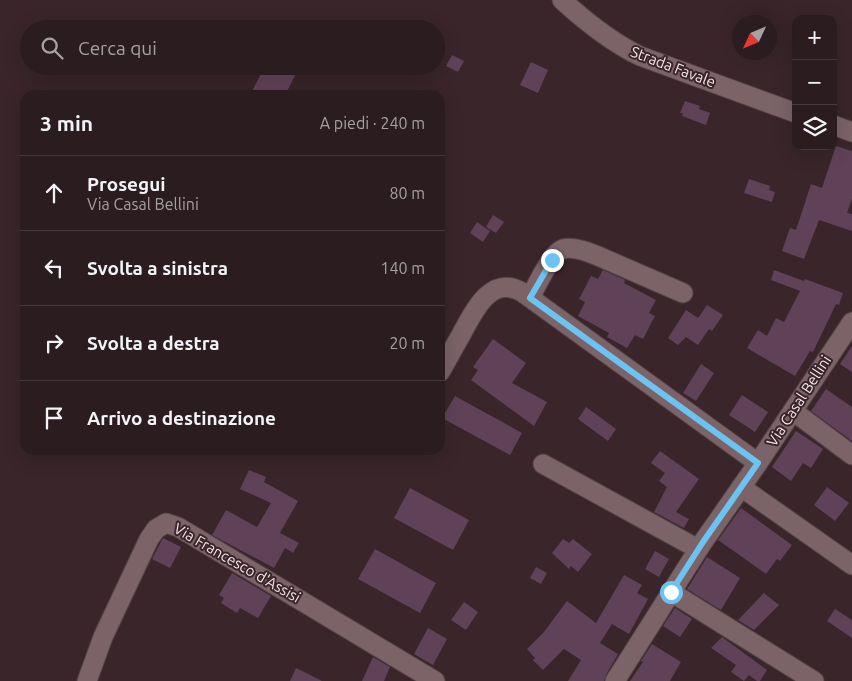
<!DOCTYPE html>
<html lang="it">
<meta charset="utf-8">
<style>
body{margin:0;font-family:Ubuntu,sans-serif;background:#37292d;color:#f1f3f6}
.controls{position:absolute;right:15px;top:15px;display:grid;overflow:hidden;border-radius:10px;box-shadow:0 5px 20px #0002}
.controls button{width:45px;height:45px;display:grid;place-items:center;padding:0;border:0;border-bottom:1px solid #473a3e;background:#2b1c20;color:#f1f3f6;font:25px sans-serif}
.compass{position:absolute;left:732px;top:15px;width:45px;height:45px;border-radius:50%;background:#2b1c20;box-shadow:0 5px 20px #0002;rotate:226deg}
.stop{position:absolute;width:15px;height:15px;margin:-11px;border:4px solid #6cc3f2;border-radius:50%;background:#fff}
.stop.end{background:#6cc3f2;border-color:#fff;box-shadow:0 1px 5px #0008}
.list{margin:0;padding:0;list-style:none}
h2{display:flex;justify-content:space-between;align-items:center;height:65px;margin:0;padding:0 20px;font-size:21px}
h2 small{font-size:16px;font-weight:400;color:#a6a1a5}
.list li{display:grid;grid-template-columns:32px 1fr auto;gap:15px;align-items:center;box-sizing:border-box;height:75px;padding:0 20px;border-top:1px solid #473a3e}
.list b{display:block;font-size:19px;white-space:nowrap}
.list p{margin:0;font-size:16px;white-space:nowrap;color:#a6a1a5}
.list em{font-size:16px;font-style:normal;color:#a6a1a5}
.icon{flex:none;width:28px;height:28px;fill:none;stroke:currentColor;stroke-width:2;stroke-linecap:round;stroke-linejoin:round}
.map{position:relative;flex:none;width:852px;height:681px;overflow:hidden}
.search{position:absolute;background:#2b1c20;box-shadow:0 5px 20px #0002;left:20px;top:20px;width:425px;height:55px;display:flex;align-items:center;gap:12px;box-sizing:border-box;padding:0 18px;border-radius:28px;color:#a6a1a5;font-size:19px}
.panel{position:absolute;background:#2b1c20;box-shadow:0 5px 20px #0002;left:20px;top:90px;width:425px;height:365px;border-radius:15px}
.map>svg:first-child{display:block}
.building{fill:#604258}
.lines{fill:none;stroke-linecap:round;stroke-linejoin:round}
.minor-casing{stroke:#534246;stroke-width:21}
.minor{stroke:#7b6368;stroke-width:19}
.route{stroke:#6cc3f2;stroke-width:6}
.labels{text-anchor:middle;stroke-width:4;stroke-linejoin:round;paint-order:stroke}
.street-label{font-size:15px;fill:#f4e5e8;stroke:#39252a}
</style>
<div class="map">
<svg width="852" height="681" viewBox="0 0 852 681">
<rect width="100%" height="100%" fill="#39252a"/>
<g class="building">
<path d="M452,55L464,61L458,72L446,66Z"/>
<path d="M531,62L548,70L538,93L520,85Z"/>
<path d="M265,66H300L285,95H250Z"/>
<path d="M685,101L700,106L699,109L710,113L706,125L682,116L683,113H680Z"/>
<path d="M836,146L852,151V199L847,213L852,214V231L819,220L804,259L782,251L790,228L796,230L811,184L822,188Z"/>
<path d="M749,179L770,186L769,190L775,192L772,202L744,193Z"/>
<path d="M493,215L504,222L496,233L486,227Z"/>
<path d="M477,222L490,231L483,242L470,233Z"/>
<path d="M603,270L625,280L624,283L656,300L649,313L655,316L643,339L635,335L627,348L607,337L609,333L578,316L585,302L579,299L591,276L598,279Z"/>
<path d="M774,270L804,281L805,279L843,293L839,305L836,304L813,352L810,351L795,376L747,348L758,330L767,336L776,318L784,322L800,291L771,280Z"/>
<path d="M707,305L723,315L712,331L709,329L698,345L686,337L678,345L668,338L686,310L698,318Z"/>
<path d="M493,339L526,363L512,383L547,402L534,426L471,380L478,370L473,367Z"/>
<path d="M852,346V372L840,364Z"/>
<path d="M701,364L714,373L696,401L683,393Z"/>
<path d="M826,389L852,407V441L811,411Z"/>
<path d="M742,395L768,412L755,432L729,415Z"/>
<path d="M455,396L522,433L510,455L442,418Z"/>
<path d="M586,407L616,429L608,441L578,419Z"/>
<path d="M796,431L823,449L811,468L803,463L791,481L772,467Z"/>
<path d="M660,451L699,479L676,512L689,519L684,528L654,512L667,487L659,481L665,473L651,463Z"/>
<path d="M249,470L266,477L264,482L298,501L280,533L299,543L293,553L285,548L274,568L212,535L226,510L257,527L271,503L240,489Z"/>
<path d="M827,487L849,503L835,521L814,505Z"/>
<path d="M410,488L469,520L453,550L394,518Z"/>
<path d="M741,508L792,545L780,561L777,559L766,574L718,540Z"/>
<path d="M163,538L181,547L170,568L152,559Z"/>
<path d="M563,539L569,543L573,539L592,554L578,572L571,566L569,569L552,553Z"/>
<path d="M375,549L436,583L420,613L358,579Z"/>
<path d="M655,551L669,559L659,577L645,569Z"/>
<path d="M707,557L740,578L721,610L687,589Z"/>
<path d="M536,567L547,573L541,584L530,578Z"/>
<path d="M232,573L271,596L258,618L240,608L237,613L221,603L224,598L219,595Z"/>
<path d="M624,575L642,585L637,593L648,599L629,634L612,624L600,643L618,654L606,675L604,681H568L581,660L564,649L543,670L533,660L535,658L527,649L544,632L567,601L596,623Z"/>
<path d="M764,593L779,605L754,630L738,620Z"/>
<path d="M464,602L478,612L466,630L451,620Z"/>
<path d="M675,608L692,619L680,637L663,626Z"/>
<path d="M835,609L852,620V638L827,621Z"/>
<path d="M428,628L447,639L433,665L414,654Z"/>
<path d="M722,637L767,670L760,681H757L749,675L744,681L731,672L736,665L711,648Z"/>
<path d="M652,644L681,662L670,681H630L643,662L641,661Z"/>
<path d="M373,657L390,667L384,681H362Z"/>
<path d="M296,668L322,681H290Z"/>
</g>
<g class="lines">
<g class="minor-casing">
<g id="minor">
<path d="M562,0C586,22 611,42 640,56L796,113"/>
<path d="M833,125L852,132"/>
<path d="M530,297C537,286 551,253 563,249C574,246 588,252 598,256L683,293"/>
<path d="M440,372C447,360 454,347 461,335C473,313 490,274 522,292L758,463"/>
<path d="M793,411L852,455"/>
<path d="M543,464L698,549"/>
<path d="M741,487L852,565"/>
<path d="M671,592L814,681"/>
<path d="M87,681L103,637L149,539L156,529L166,523L178,527L435,681"/>
<path d="M615,681L703,542L758,463L852,322"/>
</g>
</g>
<use href="#minor" class="minor"/>
</g>
<g class="lines">
<path class="route" d="M552,260L530,298L758,463L703,542L671,592"/>
</g>
<g class="labels">
<g class="street-label">
<text transform="translate(673 67) rotate(21)" y="5">Strada Favale</text>
<text transform="translate(799 401) rotate(-57)" y="5">Via Casal Bellini</text>
<text transform="translate(237 563) rotate(30)" y="5">Via Francesco d'Assisi</text>
</g>
</g>
</svg>
<div class="controls">
<button>+</button>
<button>−</button>
<button><svg class="icon" aria-label="layers" viewBox="0 0 24 24"><path d="M12 4l9 5-9 5-9-5zM3 14l9 5 9-5"/></svg></button>
</div>
<svg class="compass" viewBox="-18 -18 36 36"><path d="M0-13l5 13h-10z" fill="#e53935"/><path d="M0 13l5-13h-10z" fill="#a6a1a5"/></svg>
<div class="stop" style="left:671px;top:592px"></div>
<div class="stop end" style="left:552px;top:260px"></div>
<div class="search"><svg class="icon" aria-label="search" viewBox="0 0 24 24"><circle cx="10" cy="10" r="6"/><path d="M15 15l6 6"/></svg>Cerca qui</div>
<section class="panel">
<h2>3 min<small>A piedi · 240 m</small></h2>
<ul class="list">
<li><svg class="icon" aria-label="ahead" viewBox="0 0 24 24"><path d="M12 20V5M6 11l6-6 6 6"/></svg><div><b>Prosegui</b><p>Via Casal Bellini</p></div><em>80 m</em></li>
<li><svg class="icon" aria-label="left" viewBox="0 0 24 24"><path d="M17 20v-9H6M10 6l-5 5 5 5"/></svg><div><b>Svolta a sinistra</b></div><em>140 m</em></li>
<li><svg class="icon" aria-label="right" viewBox="0 0 24 24"><path d="M7 20v-9h11M14 6l5 5-5 5"/></svg><div><b>Svolta a destra</b></div><em>20 m</em></li>
<li><svg class="icon" aria-label="arrive" viewBox="0 0 24 24"><path d="M6 21V4h12l-3 4 3 4H6"/></svg><div><b>Arrivo a destinazione</b></div></li>
</ul>
</section>
</div>
